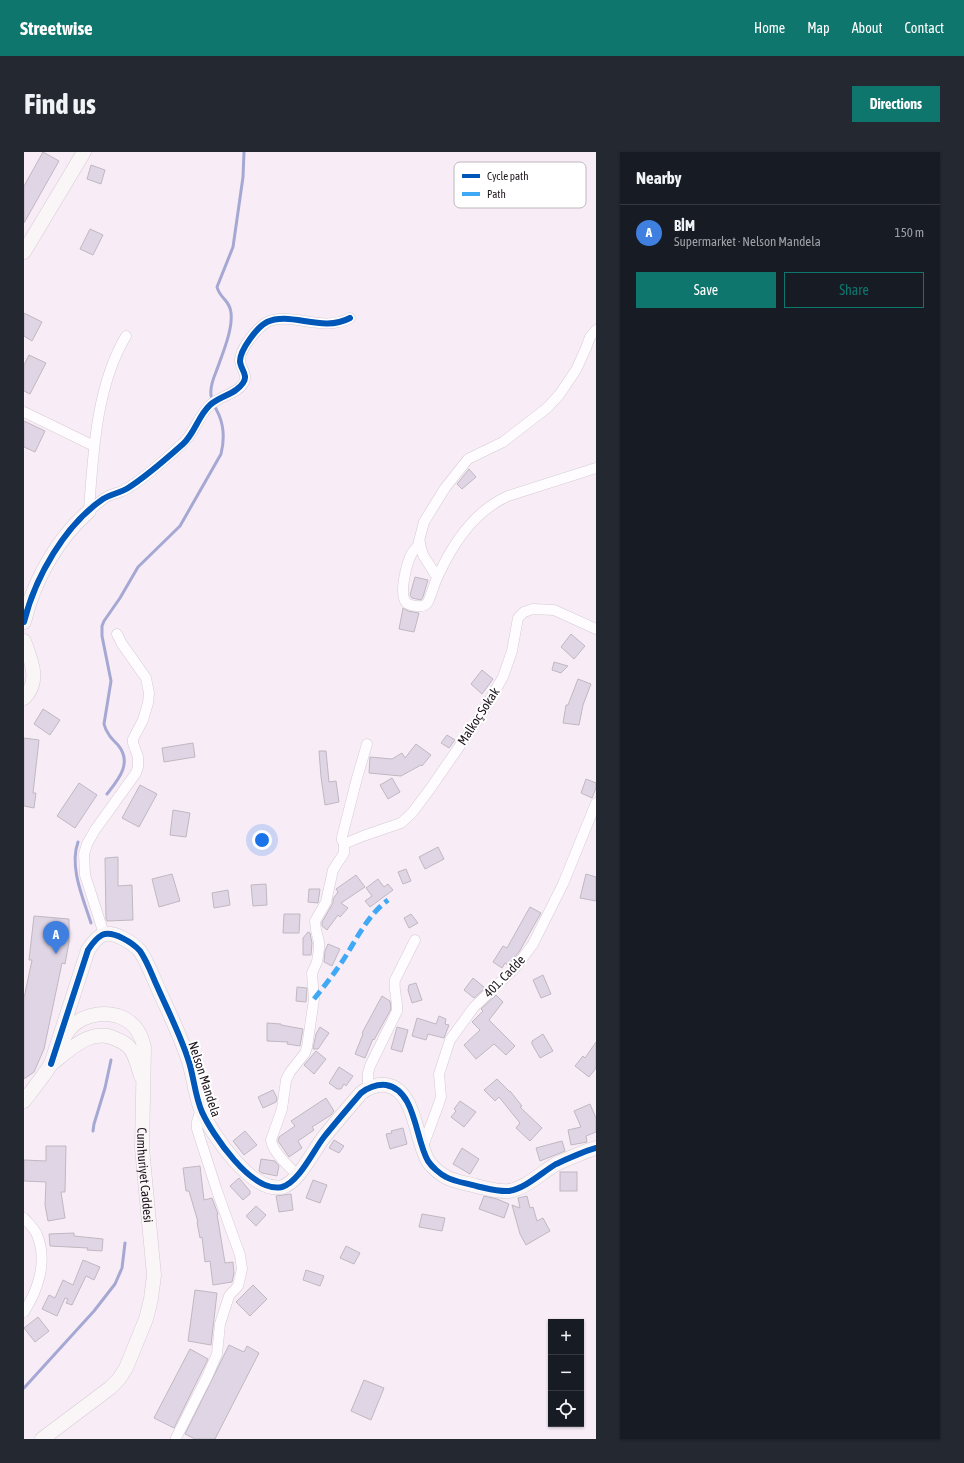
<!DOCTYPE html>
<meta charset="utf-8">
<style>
body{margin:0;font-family:"Asap Condensed",sans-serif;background:#242831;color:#f1f3f6}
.controls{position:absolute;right:12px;bottom:12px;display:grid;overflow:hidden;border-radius:0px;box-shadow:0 1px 3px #0004}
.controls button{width:36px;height:36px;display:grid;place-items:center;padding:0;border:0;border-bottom:1px solid #363941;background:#171b24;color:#f1f3f6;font:20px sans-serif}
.you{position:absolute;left:238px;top:688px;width:14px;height:14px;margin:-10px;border:3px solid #fff;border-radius:50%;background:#1a73e8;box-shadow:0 0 0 6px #1a73e833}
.badge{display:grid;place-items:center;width:26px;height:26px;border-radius:50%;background:#0f766e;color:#fff;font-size:13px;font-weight:700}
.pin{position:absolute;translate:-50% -33px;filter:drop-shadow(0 1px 2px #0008)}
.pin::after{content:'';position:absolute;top:21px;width:14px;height:12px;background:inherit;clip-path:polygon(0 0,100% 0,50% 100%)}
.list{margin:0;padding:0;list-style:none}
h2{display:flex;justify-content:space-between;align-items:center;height:52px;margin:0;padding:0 16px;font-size:17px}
h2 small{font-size:13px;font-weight:400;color:#9ea1a6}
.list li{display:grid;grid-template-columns:26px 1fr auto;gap:12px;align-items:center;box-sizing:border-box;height:56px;padding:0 16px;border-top:1px solid #363941}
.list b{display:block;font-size:15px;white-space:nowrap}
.list p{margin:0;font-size:13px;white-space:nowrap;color:#9ea1a6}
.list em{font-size:13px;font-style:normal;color:#9ea1a6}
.actions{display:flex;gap:8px;padding:12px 16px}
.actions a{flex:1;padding:9px 0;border:1px solid #0f766e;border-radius:0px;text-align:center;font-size:14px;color:#0f766e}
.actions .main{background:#0f766e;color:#fff}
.icon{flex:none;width:22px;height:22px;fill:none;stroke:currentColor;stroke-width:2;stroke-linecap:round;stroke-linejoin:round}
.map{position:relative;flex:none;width:572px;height:1287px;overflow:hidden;border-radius:0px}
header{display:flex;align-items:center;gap:24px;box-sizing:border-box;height:56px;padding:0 20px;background:#0f766e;color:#fff}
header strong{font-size:19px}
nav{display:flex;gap:22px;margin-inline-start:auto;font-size:14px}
.intro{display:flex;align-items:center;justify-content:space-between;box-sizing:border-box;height:96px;padding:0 24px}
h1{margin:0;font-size:28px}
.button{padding:10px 18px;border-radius:0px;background:#0f766e;color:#fff;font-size:14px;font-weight:700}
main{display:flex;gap:24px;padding:0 24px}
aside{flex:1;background:#171b24;border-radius:0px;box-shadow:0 1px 3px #0004}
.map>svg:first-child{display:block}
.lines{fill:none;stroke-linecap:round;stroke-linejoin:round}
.stream{stroke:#a6a8d4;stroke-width:3}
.building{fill:#e0d5e5;stroke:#bfb8c1}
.street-casing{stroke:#d4cbd3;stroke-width:11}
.secondary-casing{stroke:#d4cbd3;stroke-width:15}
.street{stroke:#fefcfe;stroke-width:10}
.secondary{stroke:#faf5f7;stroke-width:14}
.quiet{stroke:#3fa9f5;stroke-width:5;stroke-dasharray:10 5;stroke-linecap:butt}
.cycleway-casing{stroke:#fff;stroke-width:8}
.cycleway{stroke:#0057b8;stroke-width:6}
.labels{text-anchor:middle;stroke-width:4;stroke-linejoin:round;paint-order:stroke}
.street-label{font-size:13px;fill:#1e151c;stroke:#fff}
.key{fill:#fff;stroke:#bcb9bb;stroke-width:1}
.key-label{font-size:11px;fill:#1e151c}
</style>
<header>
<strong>Streetwise</strong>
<nav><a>Home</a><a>Map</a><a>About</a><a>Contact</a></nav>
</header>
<div class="intro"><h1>Find us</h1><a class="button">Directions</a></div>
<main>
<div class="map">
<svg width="572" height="1287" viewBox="0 0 572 1287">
<rect width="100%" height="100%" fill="#f8edf6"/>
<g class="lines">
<g class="stream">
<path d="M83,642C94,628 109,611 94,593C88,587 82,581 80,572L87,529L78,484V474L80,469L96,446L114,415L156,374L197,302C200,290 200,275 195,263C192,257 188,250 187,243C186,235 189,227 192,220C198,203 209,178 207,161C206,148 196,147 193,135L209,95L219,25L220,0"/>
<path d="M54,690C45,715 59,746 67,771"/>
<path d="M69,979L70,972L81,936L87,908"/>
<path d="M0,1236L70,1159L91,1132L98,1116L101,1091"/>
</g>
</g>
<g class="building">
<path d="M19,0L35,9L0,71V34Z"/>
<path d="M67,13L81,18L77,32L63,27Z"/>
<path d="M66,77L79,83L69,103L56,97Z"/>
<path d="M0,161L18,170L8,189L0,184Z"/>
<path d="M5,203L22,211L6,242L0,239V213Z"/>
<path d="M0,269L21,279L11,300L0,295Z"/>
<path d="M445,317L452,325L438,337L433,332Z"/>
<path d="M391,425L404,428L399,445L397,448L388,446L386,443Z"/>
<path d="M379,456L384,459L395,461L390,480L375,477Z"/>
<path d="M547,482L561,494L550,507L537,495Z"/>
<path d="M530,510L544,514L537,521L528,518Z"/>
<path d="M458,518L469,527L458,542L447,532Z"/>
<path d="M554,527L567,532L559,553L555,573L539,571L542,553H544Z"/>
<path d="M19,557L36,568L26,583L10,572Z"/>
<path d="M423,583L431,588L425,596L417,591Z"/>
<path d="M0,586L15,588L9,641H12L10,656L0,654Z"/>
<path d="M169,591L171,605L140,610L138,596Z"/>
<path d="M392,592L407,603L398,614L397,613L377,624L345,621L346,605L368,607L378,601L381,606Z"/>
<path d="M295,599H302L305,630L312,629L315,650L301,653L297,625Z"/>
<path d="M368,626L376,640L364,647L356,633Z"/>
<path d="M562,627L572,631V636L568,646L557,641Z"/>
<path d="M55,631L73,643L51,676L33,664Z"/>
<path d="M116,633L133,642L115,675L98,666Z"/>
<path d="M149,658L166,661L162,685L146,683Z"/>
<path d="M414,695L420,707L401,717L395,705Z"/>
<path d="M94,705V734L108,733L109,768L83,769L82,767L81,706Z"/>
<path d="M382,717L387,729L379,732L374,720Z"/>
<path d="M148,722L156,749L135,755L128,727Z"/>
<path d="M562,722L572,725V749L556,746Z"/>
<path d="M332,723L341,735L317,751L324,756L316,765L314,763L303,778L298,774V770L309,751V747L314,740L312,737Z"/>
<path d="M354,727L360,735L364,732L369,738L346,755L341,749L348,744L342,736Z"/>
<path d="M242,732L243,753L229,754L227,733Z"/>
<path d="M285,737H296L294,751L284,750Z"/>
<path d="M204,738L206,753L190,756L188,741Z"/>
<path d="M506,755L517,761L495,800L484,813L481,811L478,816L469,810L479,794L483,796Z"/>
<path d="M260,762H276L275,781H259Z"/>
<path d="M387,762L394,771L385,776L380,766Z"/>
<path d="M10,764L45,767V790L41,812L38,811L20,897L10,920L0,927V846L8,808H5Z"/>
<path d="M284,780L286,781L288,791L287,803H279V786Z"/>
<path d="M304,792L316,797L308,814L300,810L301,799Z"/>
<path d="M519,823L527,842L517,846L509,828Z"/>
<path d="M449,826L461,836L450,846L440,838Z"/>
<path d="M392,831L398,848L388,851L384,838L385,833Z"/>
<path d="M273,835L283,836L282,850L272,849Z"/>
<path d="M472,843L479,850L465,868L491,894L482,903L470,892L452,907L440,893L456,878L448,870L459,859L457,857Z"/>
<path d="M358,844L366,849L367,857L350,888L349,887L341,906L331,902L339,882L338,881Z"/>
<path d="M415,864L422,867L421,872L425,873L420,886L404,882L402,888L388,884L393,866L412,872Z"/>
<path d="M243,871L257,872V873L279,877L276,894L263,892L264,890L243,889Z"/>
<path d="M296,875L305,881L294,897H289L292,882Z"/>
<path d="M373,875L384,878L378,900L367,897Z"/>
<path d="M519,882L529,899L516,906L508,892V889Z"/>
<path d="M572,890V916L565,925L551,914L559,904L561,906Z"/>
<path d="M292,899L302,907L290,922L280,913Z"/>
<path d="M315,915L329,924L322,934L320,932L317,937H313L305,931Z"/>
<path d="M473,927L486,940V939L498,954L496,955L518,976L506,989L492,976L496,971L475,945L471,949L460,938Z"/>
<path d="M249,938L253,946L252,950L239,956L234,945Z"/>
<path d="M302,946L310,959L307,963L288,975L290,978L274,989L278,996L265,1005L254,989L255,985L271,974L267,969Z"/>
<path d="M436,949L452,960L440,975L427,965L432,959L430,957Z"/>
<path d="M566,952L572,966V980L562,984L563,990L547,993L544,978L557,975L550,959Z"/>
<path d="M379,976L383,992L366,997L362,982L368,981L367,979Z"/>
<path d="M221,979L233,993L220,1003L209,989Z"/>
<path d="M310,988L320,994L315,1001L305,996Z"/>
<path d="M538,989L541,999L516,1009L512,996Z"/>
<path d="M22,994H42L41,1040H37L41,1066L24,1069L21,1053L22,1030L0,1029V1008L22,1009Z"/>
<path d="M438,996L455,1007L446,1022L429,1012Z"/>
<path d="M237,1007L251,1009L255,1014L253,1024L238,1021L235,1019Z"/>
<path d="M176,1014L180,1048L188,1046L194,1062H193L201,1111L209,1110L210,1121L208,1130L189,1133L186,1109L181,1110L178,1085L176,1086L173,1070H174L165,1039H162L159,1016Z"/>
<rect x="536" y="1020" width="17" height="19"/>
<path d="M215,1026L226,1039V1042L219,1048L206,1034Z"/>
<path d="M289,1028L303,1033L296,1051L282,1046Z"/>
<path d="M267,1042L269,1058L255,1060L252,1044Z"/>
<path d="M460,1044L473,1047L485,1052L480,1066L455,1057Z"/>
<path d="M503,1044L506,1056L509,1055L513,1069L519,1066L526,1079L502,1093L496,1082L488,1053L496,1056L494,1046Z"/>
<path d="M232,1054L242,1063L232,1074L222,1064Z"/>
<path d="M398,1062L421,1066L418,1079L395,1075Z"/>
<path d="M50,1081V1084L79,1087L78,1099L63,1098L64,1096L26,1094L25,1082Z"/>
<path d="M322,1094L336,1101L330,1112L316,1106Z"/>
<path d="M59,1108L76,1115L70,1128L62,1124L48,1153L42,1151L44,1147L41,1146L33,1164L18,1157L25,1143L31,1146L39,1128L49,1133Z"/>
<path d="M282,1118L300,1124L296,1134L279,1128Z"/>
<path d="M229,1133L243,1147L226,1164L212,1150Z"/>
<path d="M171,1138L193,1141L187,1193L164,1189Z"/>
<path d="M14,1165L25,1179L11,1190L0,1176Z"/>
<path d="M205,1193L220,1200L223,1194L235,1201L191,1287H171L161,1282Z"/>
<path d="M166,1197L184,1207L150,1276L130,1266Z"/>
<path d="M340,1228L360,1236L347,1268L327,1259Z"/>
</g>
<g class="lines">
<g class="street-casing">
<g id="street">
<path d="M0,260L70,294"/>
<path d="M65,359C71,354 77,348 84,344C91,341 98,340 104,336C123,324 141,308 158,292C171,281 174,264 186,253C196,244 212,242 219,232C225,223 217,218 216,209C215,198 233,176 243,170C267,159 298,181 326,166"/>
<path d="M65,359C69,302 72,234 102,184"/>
<path d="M396,391C393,395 390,398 388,401C383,410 373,446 384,452C386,453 391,454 393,454C398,455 401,454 404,450C408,441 410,432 414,424C429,391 450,359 484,344L572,316"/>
<path d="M413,425L399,403L395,389L400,370L421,336L444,307L479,290L523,256L535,243L552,218L562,196L566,185L572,178"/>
<path d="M320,692L339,684L377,671L388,661L406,637L455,566L479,525L488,499L494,466L500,460L509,457L530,458L572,477"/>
<path d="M80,782L61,723L60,702L63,692L71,678L112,621L114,615V605L109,591V587L119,568L124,551L125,541L122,526L98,492L93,482"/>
<path d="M344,935V921L346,914L373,859C374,848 369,838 371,828L391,788"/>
<path d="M398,997L414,954L417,945L415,922L426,888L450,855L491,816L509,792L539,732L572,651"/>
<path d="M273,1023C265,1014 249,1001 247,988L258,957L262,928L266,920L281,901L283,895L290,847L288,821L293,810L295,797V790L292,778L291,769L302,750L309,718L320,701V692L318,688V685L333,626L343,592"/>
<path d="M0,1066C4,1071 11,1077 13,1083C24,1109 14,1138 0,1160"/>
<path d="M152,1286L183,1225L193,1202L196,1172L205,1144L214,1134L218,1117L216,1103L193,1039L173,977V970L177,957"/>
</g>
</g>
<g class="secondary-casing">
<g id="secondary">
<path d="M0,100L60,0"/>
<path d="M0,470C10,428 33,387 65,359"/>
<path d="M0,489C7,508 17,529 0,546"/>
<path d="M30,910C47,896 69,875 92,887C97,889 102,892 105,895C112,903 114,915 117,924"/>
<path d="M27,912L64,798C68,792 71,787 78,783C89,778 109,791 116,799C123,809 128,823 133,834C144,859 157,884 165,910C170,926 171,944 178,960C188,982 228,1042 258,1035C275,1030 289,999 300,985C312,970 325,955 337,941C345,935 352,932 362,933C392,938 391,987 404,1009C408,1015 416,1022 422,1025C431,1030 442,1031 452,1034C462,1036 474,1040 485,1039C502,1036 517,1021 532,1012C541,1008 563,998 572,996"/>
<path id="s1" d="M0,949C9,937 19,925 27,912C33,901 37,889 44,879C55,864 76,859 94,864C109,869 117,880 120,895L118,996L130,1123L127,1147L122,1167L102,1216L95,1227L86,1236L18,1287"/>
</g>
</g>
<use href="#street" class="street"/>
<use href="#secondary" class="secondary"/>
<path class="quiet" d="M290,847C298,837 306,827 313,817C330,794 340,766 364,748"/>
<g class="cycleway-casing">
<g id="cycleway">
<path d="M0,470C11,425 41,373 79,347C87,342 96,341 104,336C123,324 142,307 159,292C171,281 174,264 186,253C196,244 212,242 219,231C225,223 216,217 216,209C216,198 233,175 243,170C267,159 298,181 326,166"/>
<path d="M27,912L64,798C68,792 71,787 78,783C89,778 109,791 116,799C123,809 128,823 133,834C144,859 157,884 165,910C170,926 171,944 178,960C188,982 228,1042 258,1035C275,1030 289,999 300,985C312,970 325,955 337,941C345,935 352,932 362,933C392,938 391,987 404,1009C408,1015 416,1022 422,1025C431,1030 442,1031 452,1034C462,1036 474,1040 485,1039C502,1036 517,1021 532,1012C541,1008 563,998 572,996"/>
</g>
</g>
<use href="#cycleway" class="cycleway"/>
</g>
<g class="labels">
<g class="street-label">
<text transform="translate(454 564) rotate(-57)" y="5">Malkoç Sokak</text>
<text transform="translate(480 824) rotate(-46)" y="5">401. Cadde</text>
<text transform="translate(181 927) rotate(72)" y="5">Nelson Mandela</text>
<text dy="5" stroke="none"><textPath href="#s1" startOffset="309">Cumhuriyet Caddesi</textPath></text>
</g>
</g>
<rect x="430" y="10" width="132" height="46" rx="6" class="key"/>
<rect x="438" y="22" width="18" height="4" fill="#0057b8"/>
<rect x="438" y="40" width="18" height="4" fill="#3fa9f5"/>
<g class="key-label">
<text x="463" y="28">Cycle path</text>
<text x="463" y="46">Path</text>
</g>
</svg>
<div class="controls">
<button>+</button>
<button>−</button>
<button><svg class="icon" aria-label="locate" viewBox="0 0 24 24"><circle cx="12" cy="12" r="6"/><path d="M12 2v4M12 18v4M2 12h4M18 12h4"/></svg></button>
</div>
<div class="you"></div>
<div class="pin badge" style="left:32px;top:802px;background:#3f7fe0">A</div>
</div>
<aside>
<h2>Nearby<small></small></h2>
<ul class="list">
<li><span class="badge" style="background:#3f7fe0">A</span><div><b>BİM</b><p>Supermarket · Nelson Mandela</p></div><em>150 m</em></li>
</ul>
<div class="actions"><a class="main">Save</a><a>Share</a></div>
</aside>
</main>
